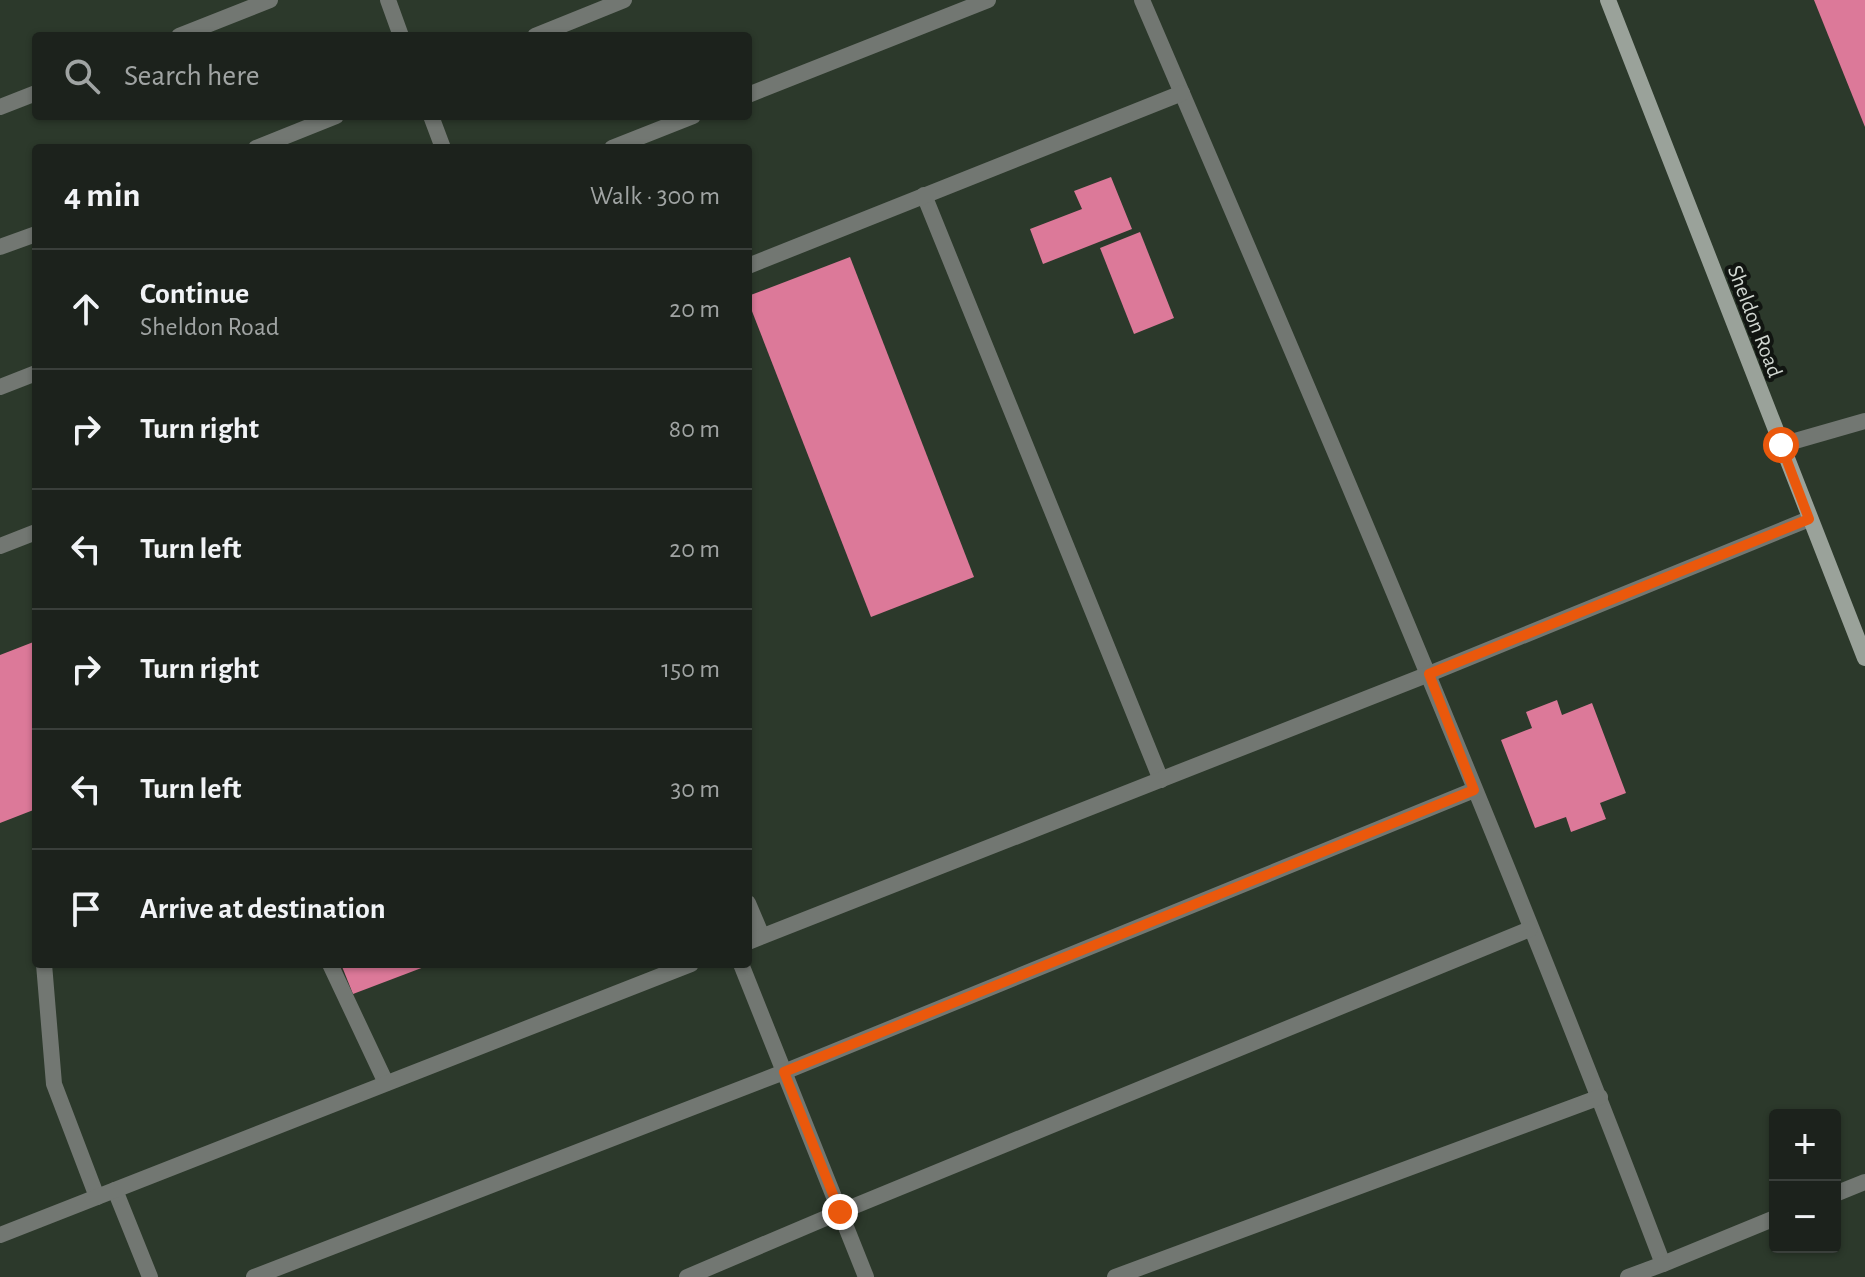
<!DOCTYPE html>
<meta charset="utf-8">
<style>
body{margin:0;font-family:"Alegreya Sans",sans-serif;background:#252a25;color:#f1f3f6}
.controls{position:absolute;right:24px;bottom:24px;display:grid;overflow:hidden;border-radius:8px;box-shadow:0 2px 6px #0004}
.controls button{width:72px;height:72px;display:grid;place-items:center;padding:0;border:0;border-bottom:2px solid #3a3f3b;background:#1c221c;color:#f1f3f6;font:40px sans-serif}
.stop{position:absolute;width:24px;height:24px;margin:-18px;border:6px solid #ea580c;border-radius:50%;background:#fff}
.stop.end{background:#ea580c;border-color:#fff;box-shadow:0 2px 8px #0008}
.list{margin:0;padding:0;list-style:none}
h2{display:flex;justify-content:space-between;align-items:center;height:104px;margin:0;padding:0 32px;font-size:34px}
h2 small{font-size:26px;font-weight:400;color:#a0a4a3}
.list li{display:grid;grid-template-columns:52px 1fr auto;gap:24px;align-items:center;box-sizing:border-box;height:120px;padding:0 32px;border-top:2px solid #3a3f3b}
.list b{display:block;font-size:30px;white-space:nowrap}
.list p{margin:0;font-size:26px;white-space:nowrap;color:#a0a4a3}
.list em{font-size:26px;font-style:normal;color:#a0a4a3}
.icon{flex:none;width:44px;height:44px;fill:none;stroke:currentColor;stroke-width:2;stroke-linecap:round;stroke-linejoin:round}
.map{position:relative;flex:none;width:1865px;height:1277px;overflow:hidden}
.search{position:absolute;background:#1c221c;box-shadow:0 2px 6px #0004;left:32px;top:32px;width:720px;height:88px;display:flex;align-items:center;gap:20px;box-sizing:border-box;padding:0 28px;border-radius:8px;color:#a0a4a3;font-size:30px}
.panel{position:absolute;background:#1c221c;box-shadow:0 2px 6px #0004;left:32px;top:144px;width:720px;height:824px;border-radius:8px}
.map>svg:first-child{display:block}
.built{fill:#2c392b;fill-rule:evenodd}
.building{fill:#dc7999}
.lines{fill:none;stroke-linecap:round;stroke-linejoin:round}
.service{stroke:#727772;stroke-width:16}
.secondary{stroke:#9aa29a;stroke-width:16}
.route{stroke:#ea580c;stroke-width:10}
.labels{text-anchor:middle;stroke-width:8;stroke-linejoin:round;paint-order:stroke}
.street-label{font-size:22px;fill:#d2d8d2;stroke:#111511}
</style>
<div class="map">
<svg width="1865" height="1277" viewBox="0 0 1865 1277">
<rect width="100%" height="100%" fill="#252e25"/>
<path class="built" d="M0,0H1865V1277H0ZM36,36H748V116H36ZM36,148H748V964H36ZM1775,1115H1835V1247H1775Z"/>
<g class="building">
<path d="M1814,0H1865V127Z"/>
<path d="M1111,177L1132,229L1043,264L1030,229L1082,209L1074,191Z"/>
<path d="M1140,232L1174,318L1134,334L1100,248Z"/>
<path d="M850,257L974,577L871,617L748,301V296Z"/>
<path d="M36,641V809L0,823V655Z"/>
<path d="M1557,700L1562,715L1592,703L1626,793L1600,803L1606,819L1571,832L1566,817L1535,828L1501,740L1532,728L1526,712Z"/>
<path d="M341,964H432L353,994Z"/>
</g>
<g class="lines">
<g class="service">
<path d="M388,0L401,36"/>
<path d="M1142,0C1322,419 1501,838 1663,1264L1775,1218"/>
<path d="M179,36L270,0"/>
<path d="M535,36L624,0"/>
<path d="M748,95L988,0"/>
<path d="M0,107L36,93"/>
<path d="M431,116L443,148"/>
<path d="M256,148L336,116"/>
<path d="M612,148L693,116"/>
<path d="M924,195L1161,780"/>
<path d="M0,247L36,234"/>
<path d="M748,266L1182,93"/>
<path d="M0,387L36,373"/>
<path d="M1781,445L1865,421"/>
<path d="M0,546L36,532"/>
<path d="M748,903L762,936"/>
<path d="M748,942L1429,674L1809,519"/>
<path d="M44,964L54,1084L97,1197"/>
<path d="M330,964L386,1083"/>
<path d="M741,964L866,1277"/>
<path d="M115,1190L150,1277"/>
<path d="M1835,1194L1865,1182"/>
<path d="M0,1235L691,964"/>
<path d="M254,1277L784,1072L1474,790"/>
<path d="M687,1277L840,1212L1530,929"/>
<path d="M1115,1277L1600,1097"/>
<path d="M1628,1277L1663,1264"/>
</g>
<path class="secondary" d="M1608,0L1865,658"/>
</g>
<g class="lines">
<path class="route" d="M840,1212L784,1072L1474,790L1429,674L1809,519L1781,445"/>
</g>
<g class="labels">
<g class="street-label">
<text transform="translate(1756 321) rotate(69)" y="8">Sheldon Road</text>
</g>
</g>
</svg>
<div class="controls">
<button>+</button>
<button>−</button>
</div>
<div class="stop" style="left:1781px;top:445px"></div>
<div class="stop end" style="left:840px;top:1212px"></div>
<div class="search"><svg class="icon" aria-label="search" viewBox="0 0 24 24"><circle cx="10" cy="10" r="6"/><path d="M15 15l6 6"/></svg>Search here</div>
<section class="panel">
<h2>4 min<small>Walk · 300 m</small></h2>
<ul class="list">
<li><svg class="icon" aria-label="ahead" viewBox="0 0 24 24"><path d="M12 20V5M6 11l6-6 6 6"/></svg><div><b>Continue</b><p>Sheldon Road</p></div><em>20 m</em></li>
<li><svg class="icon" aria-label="right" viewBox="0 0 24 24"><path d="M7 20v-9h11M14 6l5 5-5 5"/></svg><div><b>Turn right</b></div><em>80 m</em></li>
<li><svg class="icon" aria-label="left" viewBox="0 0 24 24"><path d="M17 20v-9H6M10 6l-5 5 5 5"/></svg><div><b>Turn left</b></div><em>20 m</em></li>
<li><svg class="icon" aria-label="right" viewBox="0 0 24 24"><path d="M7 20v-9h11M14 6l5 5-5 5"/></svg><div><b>Turn right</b></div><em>150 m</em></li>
<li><svg class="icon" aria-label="left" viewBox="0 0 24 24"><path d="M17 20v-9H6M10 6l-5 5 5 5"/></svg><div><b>Turn left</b></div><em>30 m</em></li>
<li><svg class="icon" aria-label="arrive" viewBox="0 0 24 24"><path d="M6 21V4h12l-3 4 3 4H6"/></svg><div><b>Arrive at destination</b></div></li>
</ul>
</section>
</div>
